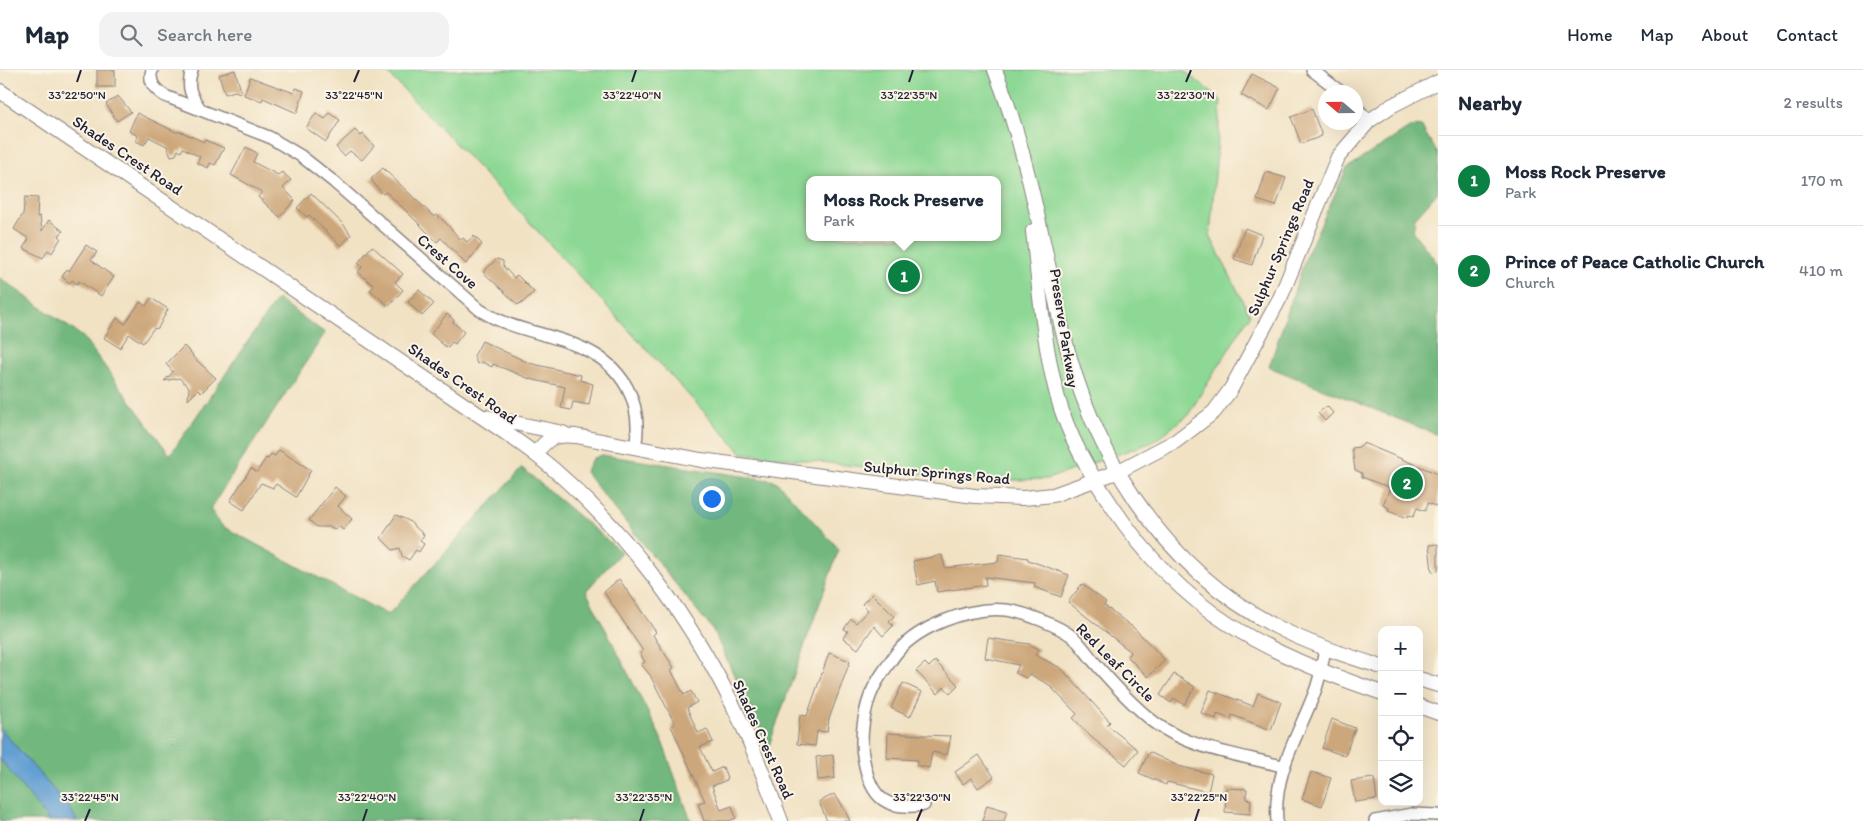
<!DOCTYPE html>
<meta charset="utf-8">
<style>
body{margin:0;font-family:Itim,sans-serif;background:#f2f2f3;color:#1f2937}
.controls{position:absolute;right:15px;bottom:15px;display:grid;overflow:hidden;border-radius:10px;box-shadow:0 5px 20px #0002}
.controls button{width:45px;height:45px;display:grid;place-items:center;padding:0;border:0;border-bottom:1px solid #e0e1e3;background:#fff;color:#1f2937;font:25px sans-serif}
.compass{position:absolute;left:1318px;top:15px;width:45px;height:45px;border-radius:50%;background:#fff;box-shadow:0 5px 20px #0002;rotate:290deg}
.you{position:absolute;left:711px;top:428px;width:18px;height:18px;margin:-12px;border:4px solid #fff;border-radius:50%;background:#1a73e8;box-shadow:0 0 0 8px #1a73e833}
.badge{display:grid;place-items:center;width:32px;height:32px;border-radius:50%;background:#0b8043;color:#fff;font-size:16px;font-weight:700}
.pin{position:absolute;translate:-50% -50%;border:2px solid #fff;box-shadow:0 1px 5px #0006}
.popup{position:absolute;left:806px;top:106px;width:195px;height:65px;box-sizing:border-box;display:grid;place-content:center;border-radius:10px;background:#fff;filter:drop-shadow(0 1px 4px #0005);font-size:16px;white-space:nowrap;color:#747a83}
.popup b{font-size:19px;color:#1f2937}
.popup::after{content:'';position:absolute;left:50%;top:100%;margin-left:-10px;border:10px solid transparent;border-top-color:#fff}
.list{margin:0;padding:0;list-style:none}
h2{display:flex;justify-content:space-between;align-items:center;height:65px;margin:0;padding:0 20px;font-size:21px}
h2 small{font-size:16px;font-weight:400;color:#747a83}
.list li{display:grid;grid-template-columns:32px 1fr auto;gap:15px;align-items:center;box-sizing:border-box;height:90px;padding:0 20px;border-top:1px solid #e0e1e3}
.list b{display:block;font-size:19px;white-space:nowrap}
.list p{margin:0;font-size:16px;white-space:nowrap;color:#747a83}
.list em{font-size:16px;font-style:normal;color:#747a83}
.icon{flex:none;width:28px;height:28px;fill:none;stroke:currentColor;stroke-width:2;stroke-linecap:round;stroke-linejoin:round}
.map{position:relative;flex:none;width:1438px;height:751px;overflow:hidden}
header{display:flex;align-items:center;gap:30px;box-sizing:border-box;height:70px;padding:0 25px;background:#fff;border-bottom:1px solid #e0e1e3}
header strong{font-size:24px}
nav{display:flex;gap:28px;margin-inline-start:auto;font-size:18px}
.search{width:350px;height:45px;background:#f2f2f3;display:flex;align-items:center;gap:12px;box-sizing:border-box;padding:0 18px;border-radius:15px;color:#747a83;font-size:19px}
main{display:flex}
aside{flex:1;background:#fff}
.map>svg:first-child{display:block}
.green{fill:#8dd894;stroke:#587d68;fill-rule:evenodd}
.forest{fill:#72b87e;stroke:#4a6d5c}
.water{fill:#629fd3;stroke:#426087}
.building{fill:#cda77b}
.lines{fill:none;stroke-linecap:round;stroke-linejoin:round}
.minor-casing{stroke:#8a8280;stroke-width:14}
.tertiary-casing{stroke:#8a8280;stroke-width:16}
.minor{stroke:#fff;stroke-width:11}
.tertiary{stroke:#fff;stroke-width:14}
.ticks{fill:none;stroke:#22223b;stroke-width:2}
.labels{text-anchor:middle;stroke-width:4;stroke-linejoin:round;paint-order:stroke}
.street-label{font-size:16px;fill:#22223b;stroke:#fcf5e5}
.ticks-label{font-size:12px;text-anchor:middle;fill:#22223b;stroke:#fcf5e5;stroke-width:4;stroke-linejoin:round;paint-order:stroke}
</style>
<header>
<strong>Map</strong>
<div class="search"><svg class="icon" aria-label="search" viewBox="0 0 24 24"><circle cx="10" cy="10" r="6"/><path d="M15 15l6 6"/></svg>Search here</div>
<nav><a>Home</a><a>Map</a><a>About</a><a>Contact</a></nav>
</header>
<main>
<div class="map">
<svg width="1438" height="751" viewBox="0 0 1438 751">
<rect width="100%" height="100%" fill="#fcf5e5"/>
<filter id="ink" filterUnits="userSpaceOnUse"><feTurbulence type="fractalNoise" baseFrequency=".02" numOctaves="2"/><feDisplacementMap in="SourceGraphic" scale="10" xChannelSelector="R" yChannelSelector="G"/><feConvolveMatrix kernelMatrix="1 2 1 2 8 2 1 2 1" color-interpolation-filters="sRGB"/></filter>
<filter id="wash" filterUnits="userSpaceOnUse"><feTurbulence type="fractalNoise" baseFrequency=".0096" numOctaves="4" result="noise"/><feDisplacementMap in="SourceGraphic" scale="20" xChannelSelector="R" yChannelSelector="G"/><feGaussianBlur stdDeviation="1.12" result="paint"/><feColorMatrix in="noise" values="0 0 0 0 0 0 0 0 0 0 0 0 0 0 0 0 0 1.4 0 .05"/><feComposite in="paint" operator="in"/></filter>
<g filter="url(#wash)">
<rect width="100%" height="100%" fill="#f1e2c4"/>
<path class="green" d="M385,0H1183L1221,30L1210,166L1250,245L1188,345L1153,372L1047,409L985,411L742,383L509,130ZM810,110H998V167H810Z"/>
<g class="forest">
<path d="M1421,56L1438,84V122L1415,148L1413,162L1438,194V365L1269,297L1307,184L1347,98L1411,57Z"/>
<path d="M0,208L83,267L170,385L277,229L325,263L210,439L222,456L388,545L522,398L621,482L586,521L660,666L691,751H77L71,740L0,658Z"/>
<path d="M602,385L776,411L839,479L768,678L713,560L585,402L592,389Z"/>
<path d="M0,689L46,744L49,751H0Z"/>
</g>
<path class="water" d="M0,658L71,740L77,751H49L0,689Z"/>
<g id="blocks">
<g class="building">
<rect x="97" y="0" width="18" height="17"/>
<path d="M235,0L242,24L235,21L225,24L219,5Z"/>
<path d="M1252,4L1280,18L1269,40L1241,25Z"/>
<path d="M250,7L294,23L296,18L304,21L297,43L263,28L262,31L244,25Z"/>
<path d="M118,26L131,42L117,51L106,34Z"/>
<path d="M1312,39L1322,66L1301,74L1291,47Z"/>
<path d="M137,43L176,62H182L204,72L205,70L224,78L215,95L210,93L208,98L197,93L200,87L183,78L181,82L178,80L176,85L171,86L167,76L149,67L144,75L136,71L138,66L129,61Z"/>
<path d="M316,43L325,49L329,43L340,50L326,72L306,58Z"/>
<path d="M355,60L361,66L363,64L374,76L362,90L350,81L344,86L336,77Z"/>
<path d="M246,77L257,83L253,92L278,105L282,102L291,110L283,118L295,130L280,147L258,127L262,122L231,105Z"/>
<path d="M383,98L434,147L437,145L445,152L461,170L463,168L467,172L474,166L482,174L466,194L441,168L437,172L404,139L386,122L383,124L375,115L371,109Z"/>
<path d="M1266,102L1286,108L1276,136L1257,130Z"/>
<path d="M311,123L344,155L351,165L341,176L309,145L307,147L297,138Z"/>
<path d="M25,127L38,128L37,147L40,146L42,161L49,150L63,161L59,166L61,168L52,183L48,180L43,188L23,178L29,169L14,159L23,144Z"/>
<path d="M1245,158L1262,165L1252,195L1234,189Z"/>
<path d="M86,175L97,182L91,190L114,207L101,226L79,211L77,214L72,210L70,213L62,207L67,199L69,201Z"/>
<path d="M372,176L403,204L395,212L403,220L389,236L370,220L374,216L358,202L362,197L358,193Z"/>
<path d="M497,189L503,191V196L514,208L517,205L534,222L521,234L520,233L518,235L483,202Z"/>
<path d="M419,220L434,234L422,246L408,232Z"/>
<path d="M151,228L168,239L158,258L153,259L143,273L129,264L120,278L104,268L117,248L125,254L140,232L146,236Z"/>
<path d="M447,244L454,250L453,252L464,262L455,274L452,272L447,278L431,264Z"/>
<path d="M482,271L529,293L581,305L580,310L593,314L589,335L573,332L571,340L561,338L565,317L530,309L493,294L492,297L482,292L477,294L474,286Z"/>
<path d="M184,276L193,285L192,286L216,308L201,323L198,320L188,330L189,317L179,308L164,311L173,302L166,294Z"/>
<path d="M1327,336L1333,343L1325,351L1318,343Z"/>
<path d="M1363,373L1438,404V437L1428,433L1425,441L1417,438L1413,447L1408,445L1407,448L1388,441L1389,438L1383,435L1390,418L1362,407V403L1355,400L1352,378L1359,377Z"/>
<path d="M279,380L311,400L296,427L276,414L273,418L261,413L244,440L230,431L251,398L257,402L266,388L268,389L271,384L275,386Z"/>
<path d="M335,417L346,426L338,436L352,449L343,460L339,456L336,460L331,457H317L309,450Z"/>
<path d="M396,445L409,451L424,465L420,471L424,474L419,482L416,480L409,490L402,486L400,478L393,480L381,468Z"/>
<path d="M1438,474V501L1432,502L1429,475Z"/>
<path d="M999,484L1028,488V490L1069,505L1061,527L1034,517L1035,513L985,507L986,515L937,522L935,511L918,515L913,491L942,485L945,498L998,492Z"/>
<path d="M619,509L656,562L653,565L674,598L671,600L684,625L691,621L697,632L687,638L698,663L707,659L713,672L700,677L712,702L723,697L726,705L727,710L712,716L721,740L732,736L736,748L729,751H704L698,733L705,731L671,656L675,654L650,605L641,594L645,592L640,583L643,581L604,522Z"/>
<path d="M1082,514L1106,532L1104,535L1135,559L1165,590L1148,607L1127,586L1131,582L1068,532Z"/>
<path d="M872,524L894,546L889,551L893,556L883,566L874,556L858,579L843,568L848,561L844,559L851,549L856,553L868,540L862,534Z"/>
<path d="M988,568L1029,574L1039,579L1035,585L1061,598L1110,652L1107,655L1138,680L1126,695L1091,667L1073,648L1077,644L1048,614L1029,604L1026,608L1015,603L1019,595L985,588Z"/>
<path d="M829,583L850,591L829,649L827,662L817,661L815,676L797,674L800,645L807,646Z"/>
<path d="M935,591L958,615L950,623L944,617L938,624L916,601L925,593L929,597Z"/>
<path d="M1174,604L1195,617L1184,635L1174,628L1171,633L1160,625Z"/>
<path d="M903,613L922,622L910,647L891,638Z"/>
<path d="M1210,620L1253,636L1258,623L1281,632L1271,660L1232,645L1231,649L1217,644L1216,649L1201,643Z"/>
<path d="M1332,649L1355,658L1345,686L1322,678Z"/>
<path d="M888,663L922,665L951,666L947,685L932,682L929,698L916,695L918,690L887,688Z"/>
<path d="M1149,682L1178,696L1212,704L1208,722L1167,712L1166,715L1139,703Z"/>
<path d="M833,685L835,708L818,710L816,687Z"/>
<path d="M979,685L994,707L978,718L971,708L963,714L955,702Z"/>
<path d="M1311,702L1331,708L1322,736L1302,729Z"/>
<path d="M1374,708L1377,729L1355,732L1351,711Z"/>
<path d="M1226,718L1247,719L1246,729L1251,730L1250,744L1225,742Z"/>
<path d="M834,724L841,733L850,751H827L819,732Z"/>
<path d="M987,735L1007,741L1004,751H982Z"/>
</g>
</g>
</g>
<g filter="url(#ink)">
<use href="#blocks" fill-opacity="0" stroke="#8a8280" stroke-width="1"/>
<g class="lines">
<g class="minor-casing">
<g id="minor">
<path d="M152,0C148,12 155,20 165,26L269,67L301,86L334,112L480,240C513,261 546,262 580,277C623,295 644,333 635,378"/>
<path d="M192,0C186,17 191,26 201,40"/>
<path d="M1312,0L1341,22"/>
<path d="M1356,37L1369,51"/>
<path d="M924,735C886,741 871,728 864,691C859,669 864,637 874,617C879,607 886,598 892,589C913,557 970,536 1006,540C1024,542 1059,556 1073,567C1081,574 1088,585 1095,593C1113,614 1132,635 1154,652C1189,679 1241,685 1282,696"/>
<path d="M1277,751C1273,704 1298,666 1314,624C1320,610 1322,594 1325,579"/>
<path d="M1375,751L1411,744L1438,745"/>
</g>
</g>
<g class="tertiary-casing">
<g id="tertiary">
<path d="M995,0C1028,83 1042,171 1062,258C1091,381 1160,496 1275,556C1309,574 1345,585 1382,597"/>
<path d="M0,21L466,336C489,352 513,367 535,384C623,454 694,551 741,652C756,684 768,718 781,751"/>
<path d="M1033,161C1039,216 1043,272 1057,325C1068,366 1089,402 1112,436C1184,544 1263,582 1382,623"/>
<path d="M486,347L563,363"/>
<path d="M535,384C549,367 553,364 576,366L701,390L975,426L1024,428L1053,425L1117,402L1176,371L1214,342L1231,319L1281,226L1338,87L1369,51L1391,36L1438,12"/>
<path d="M1419,609L1438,615"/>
<path d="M1419,636L1438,643"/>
</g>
</g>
<use href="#minor" class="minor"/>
<use href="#tertiary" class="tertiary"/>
</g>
</g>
<path class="ticks" d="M77,12L81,0M354,12L359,0M632,12L636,0M909,12L913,0M1186,12L1191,0M85,751L90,739M363,751L367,739M640,751L644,739M917,751L922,739M1195,751L1199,739"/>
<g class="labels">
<g class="street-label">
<text transform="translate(128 85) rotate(34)" y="6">Shades Crest Road</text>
<text transform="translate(1280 177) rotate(-67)" y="6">Sulphur Springs Road</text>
<text transform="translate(448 191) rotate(41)" y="6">Crest Cove</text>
<text transform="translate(1065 258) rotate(81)" y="6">Preserve Parkway</text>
<text transform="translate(463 313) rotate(35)" y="6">Shades Crest Road</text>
<text transform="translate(937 402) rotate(5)" y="6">Sulphur Springs Road</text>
<text transform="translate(1116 592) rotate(45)" y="6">Red Leaf Circle</text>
<text transform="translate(764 669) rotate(66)" y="6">Shades Crest Road</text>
</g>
</g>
<g class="ticks-label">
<text x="77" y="29">33°22'50"N</text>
<text x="354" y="29">33°22'45"N</text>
<text x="632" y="29">33°22'40"N</text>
<text x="909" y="29">33°22'35"N</text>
<text x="1186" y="29">33°22'30"N</text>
<text x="90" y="731">33°22'45"N</text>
<text x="367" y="731">33°22'40"N</text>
<text x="644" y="731">33°22'35"N</text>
<text x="922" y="731">33°22'30"N</text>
<text x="1199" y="731">33°22'25"N</text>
</g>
</svg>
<div class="controls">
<button>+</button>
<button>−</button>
<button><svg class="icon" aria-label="locate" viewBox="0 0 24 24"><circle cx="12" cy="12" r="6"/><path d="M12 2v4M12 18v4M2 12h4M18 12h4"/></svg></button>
<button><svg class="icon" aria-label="layers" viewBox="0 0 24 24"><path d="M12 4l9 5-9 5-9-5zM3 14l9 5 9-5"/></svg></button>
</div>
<svg class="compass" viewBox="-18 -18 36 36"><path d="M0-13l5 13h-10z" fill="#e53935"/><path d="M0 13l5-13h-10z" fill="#747a83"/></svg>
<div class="you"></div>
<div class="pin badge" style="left:904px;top:206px">1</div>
<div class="popup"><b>Moss Rock Preserve</b>Park</div>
<div class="pin badge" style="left:1407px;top:413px">2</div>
</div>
<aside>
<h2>Nearby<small>2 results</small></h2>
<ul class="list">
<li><span class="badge">1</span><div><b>Moss Rock Preserve</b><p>Park</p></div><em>170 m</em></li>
<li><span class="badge">2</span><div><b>Prince of Peace Catholic Church</b><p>Church</p></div><em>410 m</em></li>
</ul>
</aside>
</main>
